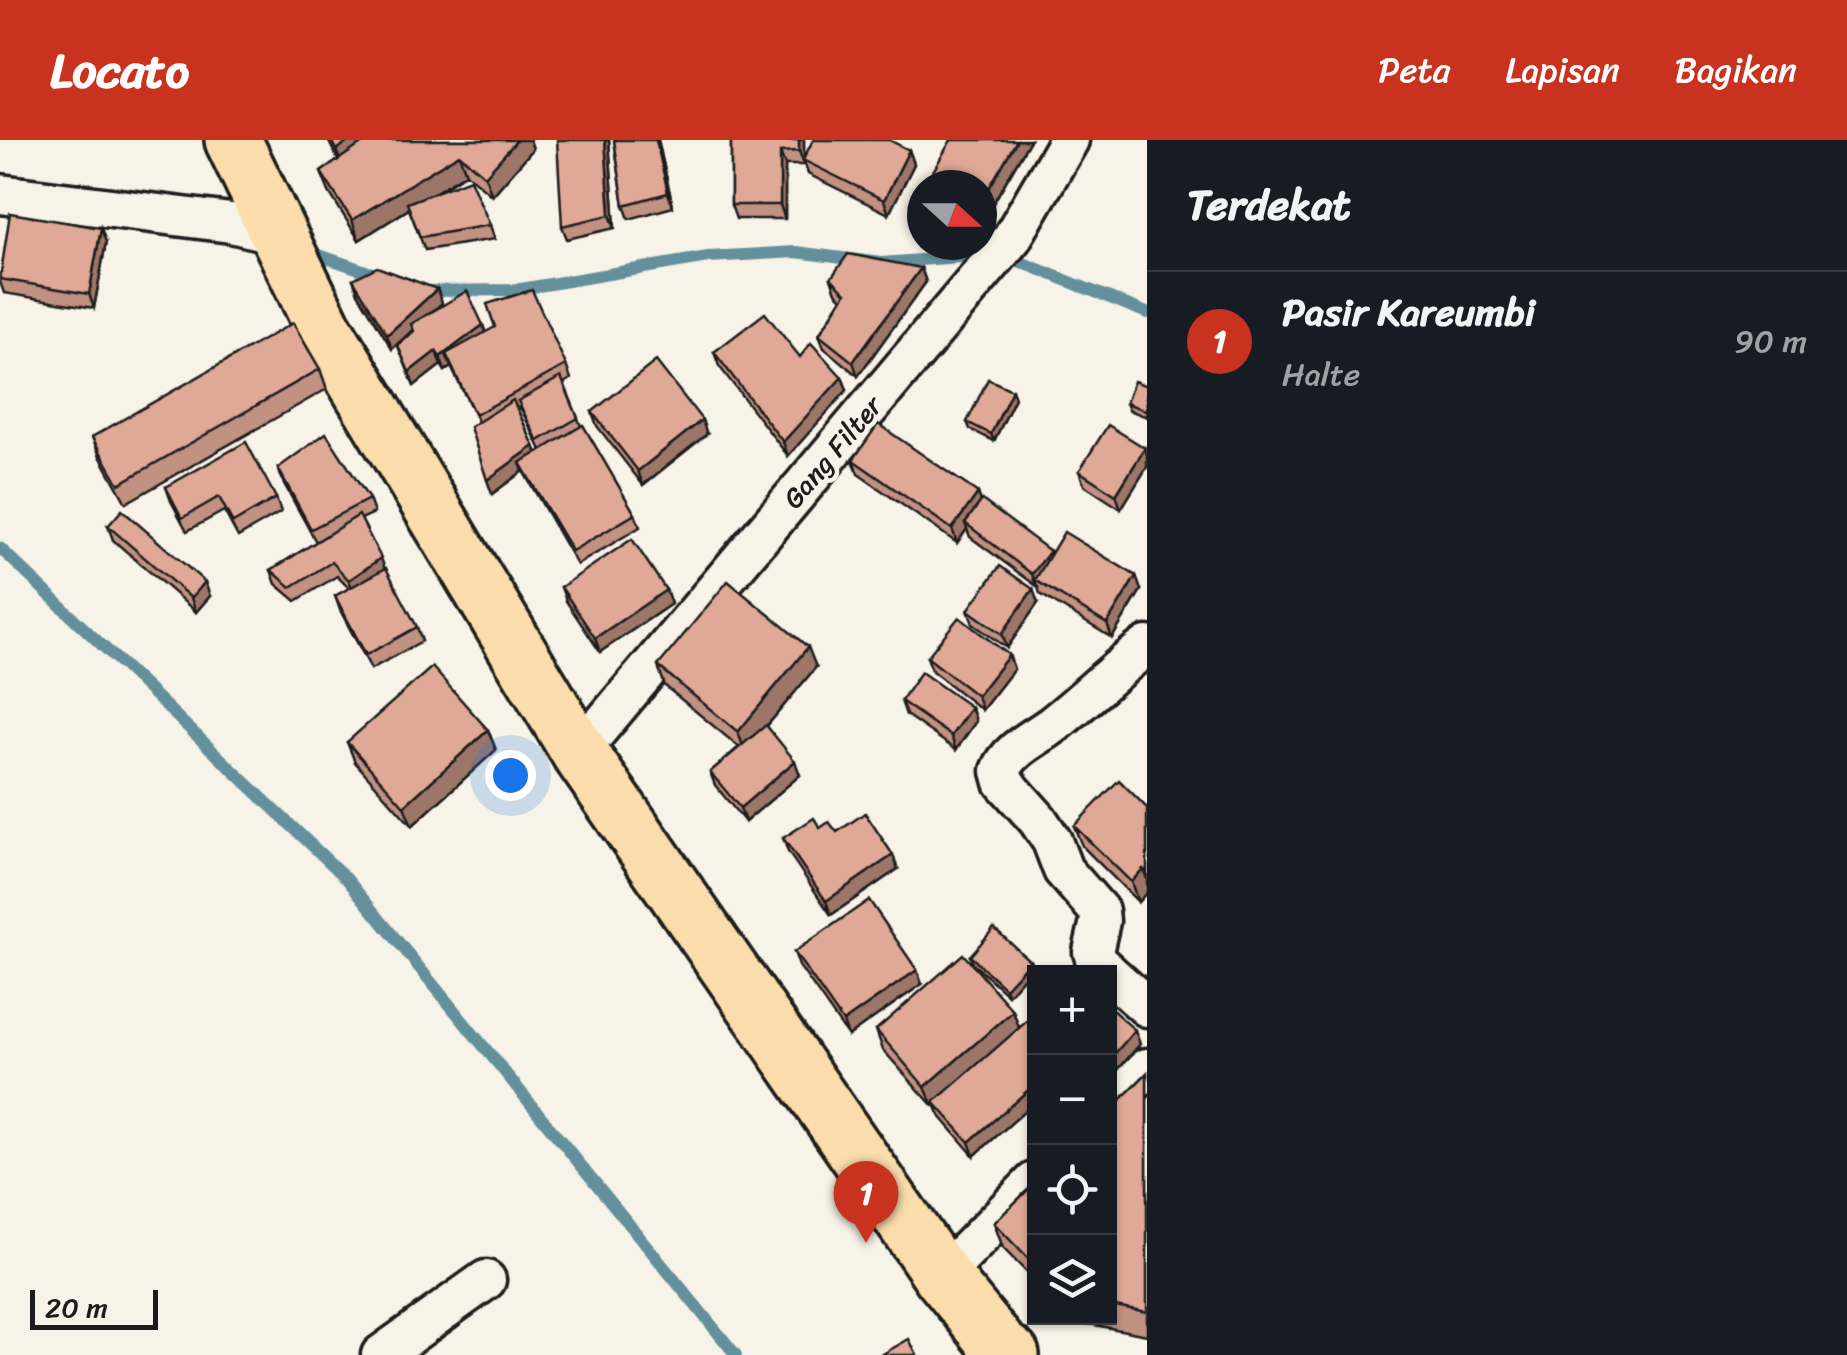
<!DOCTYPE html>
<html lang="id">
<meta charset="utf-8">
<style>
body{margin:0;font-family:Sriracha,sans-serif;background:#242831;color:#f1f3f6}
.controls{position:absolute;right:30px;bottom:30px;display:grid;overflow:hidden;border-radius:0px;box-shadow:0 2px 8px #0004}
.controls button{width:90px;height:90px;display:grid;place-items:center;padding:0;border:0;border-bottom:2px solid #363941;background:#171b24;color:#f1f3f6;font:50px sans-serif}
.compass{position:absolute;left:907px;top:30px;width:90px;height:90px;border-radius:50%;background:#171b24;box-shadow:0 2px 8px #0004;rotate:111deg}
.scale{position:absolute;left:30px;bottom:25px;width:128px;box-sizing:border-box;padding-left:10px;border:5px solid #1c1c1c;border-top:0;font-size:28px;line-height:35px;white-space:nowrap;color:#1c1c1c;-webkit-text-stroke:8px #f7f3e8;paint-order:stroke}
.you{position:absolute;left:510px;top:635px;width:35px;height:35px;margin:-25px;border:8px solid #fff;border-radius:50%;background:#1a73e8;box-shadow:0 0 0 15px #1a73e833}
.badge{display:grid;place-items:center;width:65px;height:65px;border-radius:50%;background:#c8321e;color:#fff;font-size:32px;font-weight:700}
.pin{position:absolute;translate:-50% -82px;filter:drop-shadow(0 2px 5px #0008)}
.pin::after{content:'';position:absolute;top:52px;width:35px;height:30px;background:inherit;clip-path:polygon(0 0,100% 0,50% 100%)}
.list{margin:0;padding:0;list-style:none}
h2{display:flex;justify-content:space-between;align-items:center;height:130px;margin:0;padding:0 40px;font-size:42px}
h2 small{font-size:32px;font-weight:400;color:#9ea1a6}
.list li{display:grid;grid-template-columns:65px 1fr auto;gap:30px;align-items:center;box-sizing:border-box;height:140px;padding:0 40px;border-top:2px solid #363941}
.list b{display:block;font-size:38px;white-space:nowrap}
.list p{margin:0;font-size:32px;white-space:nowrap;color:#9ea1a6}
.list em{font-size:32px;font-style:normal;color:#9ea1a6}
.icon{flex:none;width:55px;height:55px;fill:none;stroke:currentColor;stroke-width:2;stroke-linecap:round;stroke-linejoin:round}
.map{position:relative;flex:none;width:1147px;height:1215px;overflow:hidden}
header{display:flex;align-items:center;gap:60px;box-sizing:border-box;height:140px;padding:0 50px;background:#c8321e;color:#fff}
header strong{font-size:48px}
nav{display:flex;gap:55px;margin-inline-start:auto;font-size:35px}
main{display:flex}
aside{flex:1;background:#171b24}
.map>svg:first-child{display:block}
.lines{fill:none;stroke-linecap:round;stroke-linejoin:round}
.stream{stroke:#63909c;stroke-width:12}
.street-casing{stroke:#1c1c1c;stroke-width:45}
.primary-casing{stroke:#1c1c1c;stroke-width:62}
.street{stroke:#f7f3e8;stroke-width:38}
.primary{stroke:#faddab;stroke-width:55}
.wall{fill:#c19182;stroke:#1c1c1c;stroke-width:2.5;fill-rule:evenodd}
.shaded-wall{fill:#9d766a;stroke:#1c1c1c;stroke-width:2.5}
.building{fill:#e0a997;stroke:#1c1c1c;stroke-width:2.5}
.labels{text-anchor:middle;stroke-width:9;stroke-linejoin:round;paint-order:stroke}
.street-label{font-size:28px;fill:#1c1c1c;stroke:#f7f3e8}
</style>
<header>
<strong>Locato</strong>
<nav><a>Peta</a><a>Lapisan</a><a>Bagikan</a></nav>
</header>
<main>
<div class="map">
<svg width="1147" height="1215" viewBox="0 0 1147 1215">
<rect width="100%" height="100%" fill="#f7f3e8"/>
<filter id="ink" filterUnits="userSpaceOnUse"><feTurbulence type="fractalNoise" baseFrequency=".01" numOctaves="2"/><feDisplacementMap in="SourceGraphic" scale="20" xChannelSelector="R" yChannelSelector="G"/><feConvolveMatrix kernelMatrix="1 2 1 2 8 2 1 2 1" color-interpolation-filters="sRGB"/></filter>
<g filter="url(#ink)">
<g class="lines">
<g class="stream">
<path d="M307,111L383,137"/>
<path d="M1006,116L1147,173"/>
<path d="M425,151L515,150L708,117L796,112L881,123L986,115"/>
<path d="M0,408L346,738L736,1215"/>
</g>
<g class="street-casing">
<g id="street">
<path d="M0,54L231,83L260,90L282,101"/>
<path d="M579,612L1012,98L1069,0"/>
<path d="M1108,832L1096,821L1093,812L1100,781L1099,771L1063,730L1052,701L1038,680L1004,642L1001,631C1009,609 1036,598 1054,584C1086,559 1114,530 1147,506"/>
<path d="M1110,834L1147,867"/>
<path d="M1110,966L1147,928"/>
<path d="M942,1136L1034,1042"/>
<path d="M381,1215L486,1140"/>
</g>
</g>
<g class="primary-casing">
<path id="primary" d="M233,0L323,187L579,612L942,1136L1000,1207L1011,1215"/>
</g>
<use href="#street" class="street"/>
<use href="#primary" class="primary"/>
</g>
<g class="wall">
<path d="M328,0H530L533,9L492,56L466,33L439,51L490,85L495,99L425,110L409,69L359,100L329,52L321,32L338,20Z"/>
<path d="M609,0L615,88L567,99L562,86Z"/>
<path d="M614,0H658L673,67L629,79L624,65Z"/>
<path d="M731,0H804V18L909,10L914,24L889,74L808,34L804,22V25H785V79H736L731,65Z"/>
<path d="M1030,0L985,77L982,76V45H935L931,35Z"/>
<path d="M106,102L94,168L4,153L0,142V133Z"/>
<path d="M921,128L926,142L858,236L824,208L819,195L842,158L836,152L831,138Z"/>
<path d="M353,139L437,149L442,163L432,172L566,225L571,239L564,243L581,286L635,374L640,387L577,425L523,331L492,354L478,282L451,227L445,231L441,225L414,246L398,206L414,191L413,189L392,209L358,153ZM520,267L541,310L537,313L517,268Z"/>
<path d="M714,212L800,217L842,237L847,250L788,316L719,226Z"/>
<path d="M320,229L327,249L126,363L100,316L92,297Z"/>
<path d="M1147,246V277L1129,270L1126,263Z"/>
<path d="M1012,250L1015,258L994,301L970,289L967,282Z"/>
<path d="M592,272L707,294L643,345L597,286Z"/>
<path d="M1147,315V327L1121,369L1084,345L1079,331Z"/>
<path d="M853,320L981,362L1051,414L1141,450L1112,498L1040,454L1038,447L970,397L967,389L957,403L858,334Z"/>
<path d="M278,328L369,359L374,373L361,379L385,429L417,487L422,501L371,529L340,470L335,456L349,448L337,436L296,461L276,444L271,430L316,402L283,342Z"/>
<path d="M166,347L276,358L281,372L238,397L224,371L187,391L171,361Z"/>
<path d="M108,386L210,456L196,472L113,400Z"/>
<path d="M561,447L666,450L671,464L600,512L566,461Z"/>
<path d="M1038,463L1007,508L973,484L968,470Z"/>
<path d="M1009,515L1014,529L982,570L932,531L927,517Z"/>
<path d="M658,526L816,527L767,586L800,635L745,682L715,645L710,632L739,607L665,546Z"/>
<path d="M901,561L971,567L976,581L956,610L906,575Z"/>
<path d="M488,590L496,610L412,686L355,622L347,602Z"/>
<path d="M1147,668V752L1138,762L1082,706L1074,686Z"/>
<path d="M820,688L837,692L898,729L831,775L788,712L783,698Z"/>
<path d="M794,812L922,844L848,896L799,826Z"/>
<path d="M970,816L1030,821L1032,828L1008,855L972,823Z"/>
<path d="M1013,871L1019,888L1034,890V963L974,1016L940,976L935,964L933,966L883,910L876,890Z"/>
<path d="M1147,933V1195L1073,1181L1070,1178H1110V970Z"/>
<path d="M1034,1044V1140L1003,1108L994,1083Z"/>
</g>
<g class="shaded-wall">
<path d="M351,0H387L344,30L336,10Z"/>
<path d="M517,0H530L533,9L492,56L485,36Z"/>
<path d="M605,0H609L615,88L610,75Z"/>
<path d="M656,0H658L673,67L668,53Z"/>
<path d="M799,0H804V25L799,11Z"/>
<path d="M1017,0H1030L985,77L982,69V60Z"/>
<path d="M909,10L914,24L889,74L884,60Z"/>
<path d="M780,12L785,25V79L780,65Z"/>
<path d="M459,14L466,33L359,100L352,80Z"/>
<path d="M101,88L106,102L94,168L89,154Z"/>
<path d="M921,128L926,142L858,236L853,222Z"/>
<path d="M437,149L442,163L392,209L387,195Z"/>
<path d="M483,185L488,199L446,214L451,227L445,231L440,217Z"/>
<path d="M436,211L441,225L414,246L409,232Z"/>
<path d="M842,237L847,250L788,316L783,302Z"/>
<path d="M1012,250L1015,258L994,301L991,294Z"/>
<path d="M702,280L707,294L643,345L638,331Z"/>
<path d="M534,306L539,319L520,323L523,331L492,354L487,340Z"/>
<path d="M1145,308L1147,315V327L1121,369L1116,355Z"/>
<path d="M978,353L983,367L965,383L967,389L957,403L952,389Z"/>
<path d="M1050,411L1055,424L1035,440L1037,448L1032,434Z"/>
<path d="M381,418L386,432L354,454L349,440Z"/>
<path d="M1136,436L1141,450L1112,498L1107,484Z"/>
<path d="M205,442L210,456L196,472L191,458Z"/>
<path d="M1033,449L1038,463L1007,508L1002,494Z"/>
<path d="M666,450L671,464L600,512L595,498Z"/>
<path d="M808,507L816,527L745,612L738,592Z"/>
<path d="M1009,515L1014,529L982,570L977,556Z"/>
<path d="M971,567L976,581L956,610L951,596Z"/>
<path d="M488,590L496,610L412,686L404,666Z"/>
<path d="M795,621L800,635L745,682L740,668Z"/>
<path d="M893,715L898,729L831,775L826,761Z"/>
<path d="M1143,729L1147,739V752L1138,762L1131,742Z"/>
<path d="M1030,821L1032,828L1008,855L1005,848Z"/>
<path d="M917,830L922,844L848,896L843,882Z"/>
<path d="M1013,871L1020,890L933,966L925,947Z"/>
<path d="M1135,890L1140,904L1110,939V919Z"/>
<path d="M1034,945V963L974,1016L969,1002Z"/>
</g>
<g class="building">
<path d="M331,0H351L336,10Z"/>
<path d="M367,0H517L485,36L459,14L352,80L321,32Z"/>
<path d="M557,0H605L610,75L562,86Z"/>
<path d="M614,0H656L668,53L624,65Z"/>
<path d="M731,0H799V11L780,12V65H731Z"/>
<path d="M813,0H889L909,10L884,60L803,20Z"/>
<path d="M951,0H1017L982,60V45H948L931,35Z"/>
<path d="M470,39L490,85L420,97L407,63Z"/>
<path d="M10,73L101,88L89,154L0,139Z"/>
<path d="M848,114L921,128L853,222L819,195L846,153L831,138Z"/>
<path d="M377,127L437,149L387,195L353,139Z"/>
<path d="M532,150L566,225L475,275L446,214L495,187L487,164Z"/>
<path d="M467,151L483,185L440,217L436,211L409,232L398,206L414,191L411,184Z"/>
<path d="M765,173L800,217L811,203L842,237L783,302L714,212Z"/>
<path d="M293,183L320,229L119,344L92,297Z"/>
<path d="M656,221L702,280L638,331L592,272Z"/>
<path d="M561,237L578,278L538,301L518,261Z"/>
<path d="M988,239L1012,250L991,294L967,282Z"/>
<path d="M1134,241L1147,246V271L1126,263Z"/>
<path d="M513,260L534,306L487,340L470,287Z"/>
<path d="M878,284L978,353L952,389L853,320Z"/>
<path d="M583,285L635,374L572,411L520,323Z"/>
<path d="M1108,285L1145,308L1116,355L1079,331Z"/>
<path d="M326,293L369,359L311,389L278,328Z"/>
<path d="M246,302L276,358L233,383L219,357L182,378L166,347Z"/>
<path d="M982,360L1050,411L1032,434L965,383Z"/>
<path d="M122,370L205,442L191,458L108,386Z"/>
<path d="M359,375L381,418L349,440L332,422L291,447L271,430Z"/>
<path d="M1064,392L1136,436L1107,484L1035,440Z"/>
<path d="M632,399L666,450L595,498L561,447Z"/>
<path d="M1000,426L1033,449L1002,494L968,470Z"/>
<path d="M386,428L417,487L366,515L335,456Z"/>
<path d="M728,441L808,507L738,592L658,526Z"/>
<path d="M959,477L1009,515L977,556L927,517Z"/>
<path d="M432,527L488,590L404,666L347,602Z"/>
<path d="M921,532L971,567L951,596L901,561Z"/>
<path d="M766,585L795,621L740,668L710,632Z"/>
<path d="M1119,640L1147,668V732L1143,729L1131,742L1074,686Z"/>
<path d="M865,673L893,715L826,761L783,698L814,678L820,688L829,682L837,692Z"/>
<path d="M869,760L917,830L843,882L794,812Z"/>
<path d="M994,788L1030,821L1005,848L970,816Z"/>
<path d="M963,814L1013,871L925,947L876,890Z"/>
<path d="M1110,868L1135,890L1110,919Z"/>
<path d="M1027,881L1034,890V945L969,1002L934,962Z"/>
<path d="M1147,933V1172L1110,1165V970Z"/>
<path d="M1034,1044V1125L994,1083Z"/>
<path d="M909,1199L917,1215H881Z"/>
</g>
</g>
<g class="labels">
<g class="street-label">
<text transform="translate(832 312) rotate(-50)" y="10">Gang Filter</text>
</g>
</g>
</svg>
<div class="controls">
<button>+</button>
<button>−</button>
<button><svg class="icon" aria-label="locate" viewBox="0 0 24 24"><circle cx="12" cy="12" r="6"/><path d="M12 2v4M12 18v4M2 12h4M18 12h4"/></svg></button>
<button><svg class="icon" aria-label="layers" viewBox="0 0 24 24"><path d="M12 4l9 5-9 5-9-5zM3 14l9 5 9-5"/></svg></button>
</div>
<svg class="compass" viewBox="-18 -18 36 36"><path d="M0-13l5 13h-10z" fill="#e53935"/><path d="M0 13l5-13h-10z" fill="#9ea1a6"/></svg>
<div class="scale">20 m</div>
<div class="you"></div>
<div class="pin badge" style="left:866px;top:1103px">1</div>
</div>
<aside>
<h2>Terdekat<small></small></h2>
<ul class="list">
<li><span class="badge">1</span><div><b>Pasir Kareumbi</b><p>Halte</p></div><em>90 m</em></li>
</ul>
</aside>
</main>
